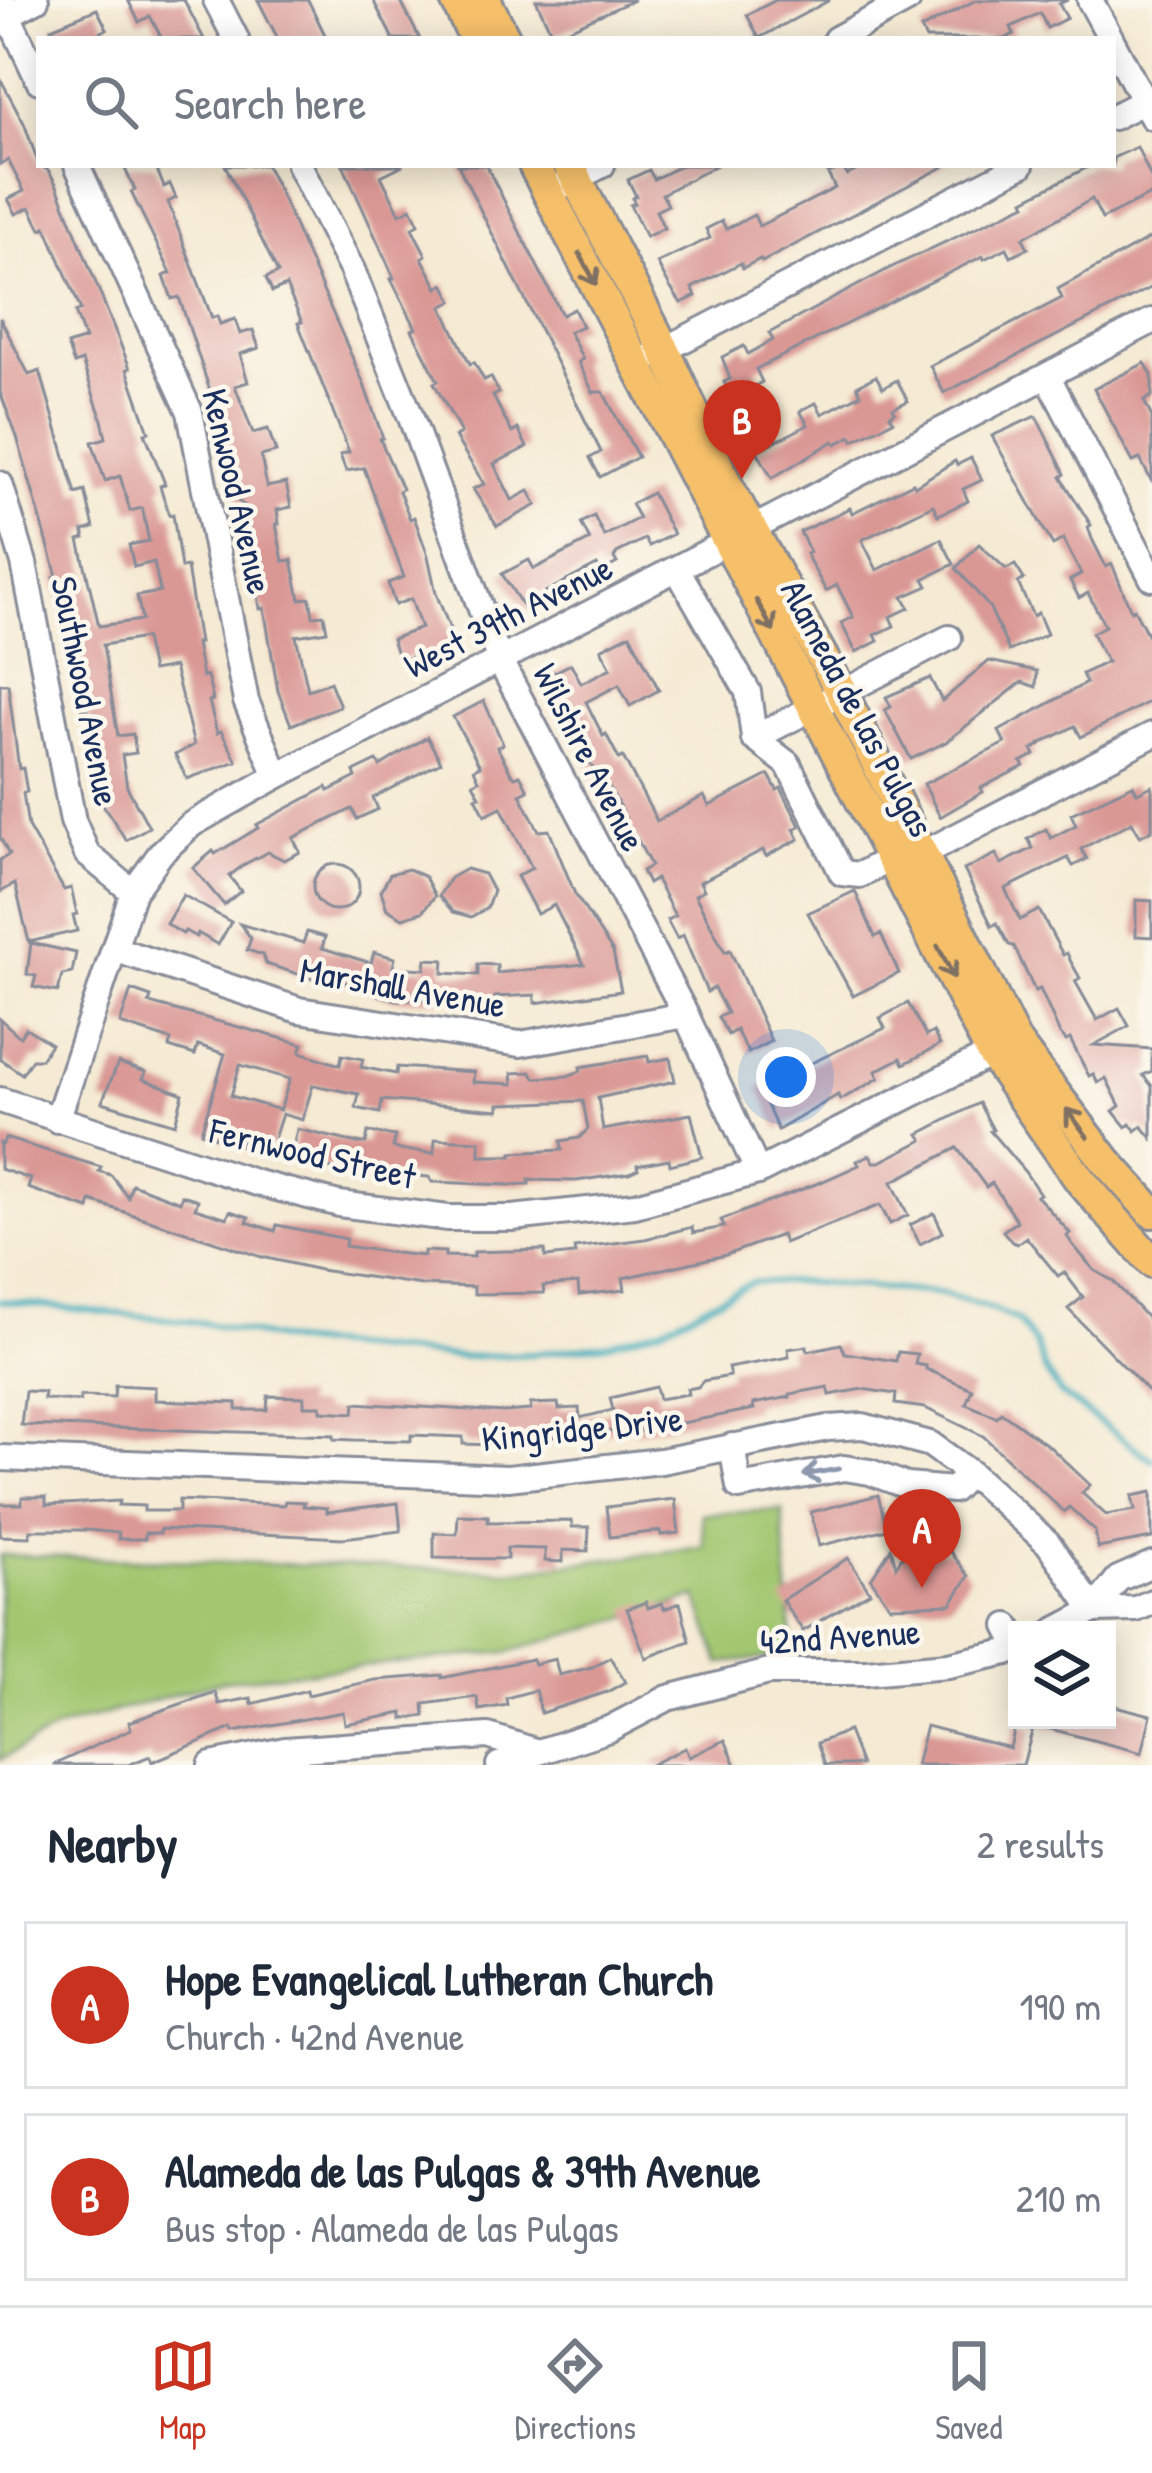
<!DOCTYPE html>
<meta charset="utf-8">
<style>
body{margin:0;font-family:"Patrick Hand",sans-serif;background:#f2f2f3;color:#1f2937}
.controls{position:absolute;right:36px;bottom:36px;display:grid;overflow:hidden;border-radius:0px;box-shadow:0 6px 30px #0003}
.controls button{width:108px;height:108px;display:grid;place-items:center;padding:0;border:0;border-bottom:3px solid #e0e1e3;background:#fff;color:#1f2937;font:60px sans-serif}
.you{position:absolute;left:786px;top:1077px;width:42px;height:42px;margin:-30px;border:9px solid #fff;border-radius:50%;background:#1a73e8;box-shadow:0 0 0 18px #1a73e833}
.badge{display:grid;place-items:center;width:78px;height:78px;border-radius:50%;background:#c8321e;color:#fff;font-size:39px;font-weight:700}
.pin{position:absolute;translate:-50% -99px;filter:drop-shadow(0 3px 6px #0008)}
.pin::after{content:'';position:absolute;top:63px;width:42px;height:36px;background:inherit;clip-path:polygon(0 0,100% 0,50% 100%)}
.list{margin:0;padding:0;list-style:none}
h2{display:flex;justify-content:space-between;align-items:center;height:156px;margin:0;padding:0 48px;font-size:51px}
h2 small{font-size:39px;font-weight:400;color:#747a83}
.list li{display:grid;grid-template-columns:78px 1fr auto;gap:36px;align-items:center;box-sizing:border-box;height:168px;margin:0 24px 24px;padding:0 24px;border:3px solid #e0e1e3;border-radius:0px}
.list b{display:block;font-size:45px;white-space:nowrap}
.list p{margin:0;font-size:39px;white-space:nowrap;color:#747a83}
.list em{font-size:39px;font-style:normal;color:#747a83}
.icon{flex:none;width:66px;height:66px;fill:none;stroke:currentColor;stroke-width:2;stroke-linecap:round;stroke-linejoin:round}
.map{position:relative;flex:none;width:1152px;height:1765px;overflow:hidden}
.search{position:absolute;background:#fff;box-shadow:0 6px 30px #0003;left:36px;right:36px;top:36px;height:132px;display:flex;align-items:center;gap:30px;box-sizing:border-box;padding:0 42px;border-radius:0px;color:#747a83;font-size:45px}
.sheet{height:540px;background:#fff}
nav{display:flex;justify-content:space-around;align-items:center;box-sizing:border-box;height:168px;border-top:3px solid #e0e1e3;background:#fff;font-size:33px;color:#747a83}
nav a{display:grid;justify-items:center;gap:6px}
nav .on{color:#c8321e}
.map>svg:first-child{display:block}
.green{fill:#a3c771;stroke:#5f7b68;stroke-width:3}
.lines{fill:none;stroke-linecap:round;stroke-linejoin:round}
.stream{stroke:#3fadbc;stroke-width:6}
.building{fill:#da9895;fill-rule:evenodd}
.minor-casing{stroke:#888c98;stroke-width:30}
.major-casing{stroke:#888c98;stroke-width:36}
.minor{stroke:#fff;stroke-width:24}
.major{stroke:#f6c06b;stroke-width:30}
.oneway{stroke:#7e7064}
.oneway2{stroke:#8d97ae}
.labels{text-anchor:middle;stroke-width:9;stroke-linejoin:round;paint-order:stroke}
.street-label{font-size:36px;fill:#1b2f5e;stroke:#fbf7ec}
</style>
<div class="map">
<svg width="1152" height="1765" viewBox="0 0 1152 1765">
<rect width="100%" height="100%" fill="#fbf7ec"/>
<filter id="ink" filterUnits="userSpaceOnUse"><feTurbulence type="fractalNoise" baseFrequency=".00833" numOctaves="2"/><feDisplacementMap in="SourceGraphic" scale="24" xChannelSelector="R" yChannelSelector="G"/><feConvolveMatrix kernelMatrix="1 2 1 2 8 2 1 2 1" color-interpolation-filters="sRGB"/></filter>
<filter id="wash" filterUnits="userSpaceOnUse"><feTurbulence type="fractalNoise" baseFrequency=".004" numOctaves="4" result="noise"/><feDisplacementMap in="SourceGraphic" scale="48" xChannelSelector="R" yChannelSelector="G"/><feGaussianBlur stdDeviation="2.7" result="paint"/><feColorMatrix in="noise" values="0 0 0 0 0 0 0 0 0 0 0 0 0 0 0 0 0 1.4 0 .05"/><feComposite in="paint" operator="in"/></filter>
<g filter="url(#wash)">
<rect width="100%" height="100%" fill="#f5ead3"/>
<path class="green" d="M782,1510L793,1656L720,1663L697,1597L508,1652L224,1680L60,1727L0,1760V1555L514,1571L704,1547L702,1514Z"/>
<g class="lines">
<path class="stream" d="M0,1301L204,1323L291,1342L461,1357L533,1354L607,1344L661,1328L752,1282H802L938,1293L984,1306L1017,1320L1036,1345L1045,1371L1061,1394L1152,1460"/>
</g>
<g id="blocks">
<g class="building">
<path d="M128,0H184L204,39H162L150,16L139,22Z"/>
<path d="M258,0H308L327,39H278Z"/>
<path d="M373,0H400L420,39H393Z"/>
<path d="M536,0H634L553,36Z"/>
<path d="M776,0H830L759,38L747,15Z"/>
<path d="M976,0H1068L1059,4L1067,18L1047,28L1040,13L1011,27L1014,34L1004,39H926L921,29Z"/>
<path d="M97,9L107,29L89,39H57L51,28Z"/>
<path d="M0,78L24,123L39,165L49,171L57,186L130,368L127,369L149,432L145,433L165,484L160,486L169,515L173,514L181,568L187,567L199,643H196L202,677L207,676L213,700L209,701L217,733L221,731L237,761L187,779L175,755L194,745L174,667L152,671L145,638L103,645L118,736L133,734L136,753L122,755L127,787L149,827L126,840L102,803L97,766L93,767L86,741H92L87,710H83L79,703L71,648L54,577L57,576L17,437L0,392V318L29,375L40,371L76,494L85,491L94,528L83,531L85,538L79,540L99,626L142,620L137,596L160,592L154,562L134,567L129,545L149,541L142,508L130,511L120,476L105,481L92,442L106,438L102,420L82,361L74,364L67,345L85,339L75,312L81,310L46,227L41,229L30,207L16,214L8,199L24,191L8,160L0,164Z"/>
<path d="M1137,147L1152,180V194L1102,219L1092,199L1023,238L1028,248L1011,256L1007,248L984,259L983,256L756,369L762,382L753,387L761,403L747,411L738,394L732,397L724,382L730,379L722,357L744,346L748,354L773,340L769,333L890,268L1026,204L1024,200L1092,165H1113V158Z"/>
<path d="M134,165H155L164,187L170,184L176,198L168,202L212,318L217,316L220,324L235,319L240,334L253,330L259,348L240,354L248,382L235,386L253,433L268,429L276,452L261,456L267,487L286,483L291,507L277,510L279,524H276L283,561L292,560L300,599L310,598L313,616L324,615L327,631L296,636L308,690L330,682L340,706L291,725L278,691L264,608L260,609L246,507L237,500L219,431L223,430L179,297L172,299L164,276L171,273L131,192L135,190L125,169Z"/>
<path d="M225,165H266L277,186L363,382L383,438L380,439L402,489L399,491L410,519L414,517L428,556L436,593L457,647L399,660L392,639L421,628L411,599L395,605L388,583L404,577L364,468L346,471L340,455L349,452L298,323L302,322L286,286L272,292L266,278L278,273Z"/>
<path d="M343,165H403L381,176L400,214L411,208L419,224L412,228L426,255L422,258L438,288L444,284L453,301L442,307L470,364L474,362L484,380L491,377L499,393L493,396L512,433L518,429L527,447L494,464L512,500L529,491L537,505L497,526L473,489L484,484L455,437L461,433L434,383L438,381L412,330L416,328L391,279L394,278Z"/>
<path d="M458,165H486L562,315L574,309L582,326L569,332L583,359L578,362L593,392H603L638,457L600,477L590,458L601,452Z"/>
<path d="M682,165H717L662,194L668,205L656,211L664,228L646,237L630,205L635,203L632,198L636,196L628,180L649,170L654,179Z"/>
<path d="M868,165H947L762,262L760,259L743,268L741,263L692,288L696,296L681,303L670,287L657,263L710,238L706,229L722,221L726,229L754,215L759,226L835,188L828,174L843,167L847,175Z"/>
<path d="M1152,237V287L944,393L930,366L1062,298L1058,289Z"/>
<path d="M1145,363L1152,375V396L1144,401L1152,417V482L1140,459L1133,462L1094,389Z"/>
<path d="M876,376L883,388L897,380L908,401L893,408L895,412L890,415L893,421L854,440L852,436L836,444L834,441L772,478L757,451L808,425L800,411L816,403L822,414L861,394L857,386Z"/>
<path d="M1036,416L1065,474L1061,477L1091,525L1088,527L1092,539L1106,567L1112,564L1131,611L1134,609L1152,643V700L1081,737L1075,726L1042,743L1032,750L1035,755L1021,762L1024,766L981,788L983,792L940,817L924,784L1005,743L999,731L1086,683L1082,674L1107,662L1092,633L1105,626L1088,593L1079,598L1070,580L1081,574L1063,539L1053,545L1047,535L992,436Z"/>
<path d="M971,458L982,480L963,489L968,501L938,515L933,505L862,540L877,570L941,539L954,564L924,579L928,586L903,597L909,608L890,617L894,626L875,635L878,641L856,652L841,623L853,617L837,585L826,591L806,554L810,552L800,532L850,508L852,513L913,483L915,486L955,461L957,465Z"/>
<path d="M652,493L673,534L649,546L645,539L617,553L614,558L617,563L601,572L597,565L545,592L549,599L526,611L502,574L529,560L534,569L590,540L581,523L594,516L604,536L639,518L631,504Z"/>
<path d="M979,544L1006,569L1015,565L1024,579L1018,583L1033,616L1038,613L1047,634L1009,651L990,608L956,568Z"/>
<path d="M630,634L659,690L630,706L619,685L586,702L603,736L606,734L619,759L623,757L657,821L704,796L709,806L769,775L777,790L781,788L800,826L794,829L799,839L766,856L763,850L700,882L704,890L695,895L725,952L730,950L771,1041L748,1053L736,1030L728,1035L718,1017L727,1013L714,988L707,992L683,935L677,939L667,920L675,916L656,879L648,884L642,871L651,866L636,837L627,841L617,821L625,817L609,787L601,792L591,774L595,772L553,696L559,688L551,674L571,664L581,683L611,668L601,649Z"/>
<path d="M989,661L1037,671L1036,687L1022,682L946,742L911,759L885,710L891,707L886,697L930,678L942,701Z"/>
<path d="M0,684H8L19,769L23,768L27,792L23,793L28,827L64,890L71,888L77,914L73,915L77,931L29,942L15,884L0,892V860L9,855L0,837Z"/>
<path d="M484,701L503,744L497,747L511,773L515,777L520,775L528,790L520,794L539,831L549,830L575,894L613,952L621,991L535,1003V995L495,997V1008L469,1007L470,1002L452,1000H397L370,993L371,988L338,981L336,986L266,964L263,955L247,950L251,938L240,924L303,943L307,932L325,937L322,948L371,963L374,952L395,958L393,967L425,969L426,959L444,960L443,973L478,975V964L497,965V973L584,964L554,905L537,914L517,876L532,868L501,807L485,815L476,797L480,796L473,783L479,780L474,769L480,766L453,717Z"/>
<path d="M427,737L441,762L373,798L378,809L357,819L352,809L293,838L300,852L284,860L268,852L245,864L229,876L241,891L224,905L193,868L213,851L215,854L258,828L256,825L327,787L329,791L356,777L354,772L377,761L380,766Z"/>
<path d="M1133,785L1137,793L1152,786V830L1140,836L1132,822L1081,849L1087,859L1073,866L1068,858L1005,889L1020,920L1039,910L1063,955L1067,953L1071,962L1080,978L1075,981L1097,1020L1119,1008L1129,1026L1094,1045L1152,1049V1071L1143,1075L1152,1086V1138L1142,1126L1136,1131L1130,1124L1126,1127L1113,1111L1120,1106L1106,1078L1098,1083L1093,1074L1089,1076L1070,1039L1066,1041L1060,1034L1040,989L1035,991L1014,946L1009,945L997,923L992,926L964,870L996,854L1001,864L1033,848L1028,839L1046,829L1051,838L1076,825L1071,814Z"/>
<circle cx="336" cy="887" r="23"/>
<path d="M408,869L425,877L435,896L422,912L403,918L387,909L381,891L390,874Z"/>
<path d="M466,869L484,874L493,891L487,908L471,917L453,912L439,896L450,878Z"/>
<path d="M855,891L875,937L881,934L899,973L853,996L808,913Z"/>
<path d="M183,895L231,922L218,945L198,933L196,937L185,931L183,934L166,924Z"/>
<path d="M1136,900L1152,901V937L1136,936Z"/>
<path d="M31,943L76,953L72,973L62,975L58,992L33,987L36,976L27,974Z"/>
<path d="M131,990L151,997L149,1003L303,1044L300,1052L340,1065L342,1055L363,1059L361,1067L396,1074L397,1067L474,1072L473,1082L513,1084L512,1073L531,1072L535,1078L567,1076L581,1071L580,1067L648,1056L649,1062L670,1058L675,1081L598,1098L603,1130L691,1114L702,1157L670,1165L669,1159L637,1165L638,1169L629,1173L576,1181L529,1180V1184L510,1185L432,1182L429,1177L396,1175L395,1179L343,1172L291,1158L297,1129L357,1143H366L368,1132L395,1136L393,1147L400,1150L434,1153L435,1139L480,1141V1156H512V1153L562,1150L561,1141L579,1138L588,1129L583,1101L499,1104V1110L382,1100L380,1113L356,1108L359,1094L313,1085L302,1120L282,1114L271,1148L241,1139L239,1145L201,1132L225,1054L198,1045L195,1055L169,1047L171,1040L120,1024ZM240,1065L290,1079L280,1110L231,1096Z"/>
<path d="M908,1003L926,1036L933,1032L940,1045L904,1064L901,1058L876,1071L879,1078L840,1100L838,1095L778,1130L759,1088L885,1028L880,1018Z"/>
<path d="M0,1019L20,1037L26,1028L51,1044L41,1059H32L22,1074L0,1059Z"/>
<path d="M118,1063L146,1072L143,1079L183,1094L175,1124L102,1102Z"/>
<path d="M979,1103L993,1130L990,1131L1025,1172L1040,1194L1037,1196L1070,1233L1067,1236L1073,1245L1094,1270L1113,1281L1152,1323V1395L1068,1309L1083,1297L1064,1272L1058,1276L1026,1237L1017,1244L1012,1242L1003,1231L1017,1221L992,1183L986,1187L957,1148L892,1182L908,1215L890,1224L880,1205L784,1243L781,1235L726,1255L623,1278L625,1290L579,1295L578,1283L543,1286L544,1293L474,1294V1287L422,1285L320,1270L262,1257L91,1201L89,1209L74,1204L28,1188L31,1179L0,1169V1143L3,1144L5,1138L101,1167L99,1171L111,1175L128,1197L132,1184L180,1202L182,1195L198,1200L195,1208L227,1218L230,1211L249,1217L247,1222L275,1231L277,1225L346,1239L345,1246L387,1252L424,1256V1251L445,1252V1256L474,1257V1252L545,1250V1257L575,1254L574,1248L645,1239L692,1227L693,1233L724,1227L721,1220L821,1182L859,1165L857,1161L870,1155L874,1162H880L923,1140L919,1134Z"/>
<path d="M934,1213L943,1232L920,1244L910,1225Z"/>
<path d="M841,1344L845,1353L896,1361L898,1352L917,1354L915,1364L926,1366V1369L972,1389L966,1404L997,1417L1001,1412L1050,1447L1090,1485L1082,1493L1106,1515L1135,1510L1132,1496L1152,1492V1538L1098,1548L1095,1531L1069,1507L1064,1512L983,1436L925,1408L895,1404L896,1394L862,1389L830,1395L828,1387L790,1394V1397L753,1404L754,1409L635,1432L633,1426L593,1436L494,1438V1445L463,1444V1437L411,1435V1441L354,1440L334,1439V1435L21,1425L25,1391L44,1392L43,1399L80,1401V1396L114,1397L115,1385L155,1387V1400L237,1403V1410H267L268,1396L304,1397V1406H321V1411L354,1413L355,1403L504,1412L531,1410L530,1404L558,1403L559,1409L579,1408L580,1418L613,1410L610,1398L656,1387L659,1399L688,1394L687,1389L698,1387L703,1381L730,1376L728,1368L789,1357L788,1349L807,1346L808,1351Z"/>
<path d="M878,1495L887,1529L819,1546L811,1512Z"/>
<path d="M22,1497H46V1505L119,1501L118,1505L144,1506V1511H179V1500L284,1505L285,1501L304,1502L303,1506L327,1508V1512L398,1503L401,1531L343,1538L160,1529V1533H145V1539H118L119,1533L87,1530H30V1537L0,1536V1504H22Z"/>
<path d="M675,1499L679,1533L661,1535L660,1531L610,1537L606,1507Z"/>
<path d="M458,1515L488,1516V1522L572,1521V1527H589L588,1551L563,1550V1562L545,1561V1549L507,1548V1559L434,1558V1533L457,1534Z"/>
<path d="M919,1532L934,1552L950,1551L969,1576L951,1604L890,1606L871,1579L891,1548L896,1566Z"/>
<path d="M848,1558L870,1592L803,1631L782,1600Z"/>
<path d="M646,1602L648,1608L662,1603L664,1609L680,1603L690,1641L646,1658L627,1609Z"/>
<path d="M610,1657L625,1682L607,1692L541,1713L535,1690L506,1698L507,1705L479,1710L477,1697L424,1704L425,1716L403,1719V1713L345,1724L343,1712L233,1732L232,1728L152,1762L150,1756L128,1765H53L131,1729L129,1722L215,1692L219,1704L251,1698L252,1704L307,1690L308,1695L375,1680L442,1675V1678L532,1659L534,1664L555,1659L559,1675L592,1667Z"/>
<path d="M1107,1704L1151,1715L1142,1753L1035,1725L1036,1720H1107Z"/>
<path d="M1016,1723L1033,1728L1023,1765H916L926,1726L1010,1748Z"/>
<path d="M848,1731L861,1765H825L817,1743Z"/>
<path d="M725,1740L736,1765H650L685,1748L689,1757Z"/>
</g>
</g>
</g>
<g filter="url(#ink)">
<use href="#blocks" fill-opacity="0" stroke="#888c98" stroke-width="3"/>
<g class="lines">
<g class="minor-casing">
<g id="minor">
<path d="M1,0L39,81"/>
<path d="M216,0L236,39"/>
<path d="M1090,0L1111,39"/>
<path d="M0,19L36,0"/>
<path d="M836,39L908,0"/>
<path d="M1113,43L1152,117"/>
<path d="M1113,117L1144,101"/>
<path d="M77,165L190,412L246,701L277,776"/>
<path d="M299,165L352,270L410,415L500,661L686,1015L758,1172"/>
<path d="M561,186L602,165"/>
<path d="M650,357L1021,165"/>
<path d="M1048,377L1152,578"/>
<path d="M0,484L24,563L73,821L87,854L133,892"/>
<path d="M677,569L748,692L754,738L949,638"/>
<path d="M754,738L788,764L842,873L860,875L893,857"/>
<path d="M909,861L1152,735"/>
<path d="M114,949L299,1010L520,1044L686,1015"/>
<path d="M0,1100L257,1183L339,1204L448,1218H512L635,1205L758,1172L1007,1046"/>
<path d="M57,1120L133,892L161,853L192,824L277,776L1152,321"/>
<path d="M732,1446L739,1487L844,1468L870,1472L907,1486L953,1490L970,1473"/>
<path d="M0,1458L508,1478L661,1461L828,1428L863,1426L930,1444L970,1473L1048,1543L1094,1610"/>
<path d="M1094,1610L1136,1609L1152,1602"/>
<path d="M1008,1626L1017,1644"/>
<path d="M1056,1630L1094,1610L1118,1579L1152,1564"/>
<path d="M211,1765L285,1750L488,1736L535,1751"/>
<path d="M499,1765L609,1729L668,1698L769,1672H866L948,1665L1017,1650"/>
</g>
</g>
<g class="major-casing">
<g id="major">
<path d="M456,0L475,39"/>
<path d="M485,0L505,39"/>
<path d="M534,165L992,1054L1080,1180L1152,1262"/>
<path d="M569,165L664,349L727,485L841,691L1015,1041L1106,1161L1152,1212"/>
</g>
</g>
<use href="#minor" class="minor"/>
<use href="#major" class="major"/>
</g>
<defs><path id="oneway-shaft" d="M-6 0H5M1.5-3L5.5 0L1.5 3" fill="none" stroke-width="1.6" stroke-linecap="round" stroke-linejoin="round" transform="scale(3)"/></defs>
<g class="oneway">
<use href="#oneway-shaft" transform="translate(588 269) rotate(62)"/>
<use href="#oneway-shaft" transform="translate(765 616) rotate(61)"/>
<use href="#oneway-shaft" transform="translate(946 962) rotate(63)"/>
<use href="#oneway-shaft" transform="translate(1077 1123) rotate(-127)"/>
</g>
<use class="oneway2" href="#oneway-shaft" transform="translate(821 1472) rotate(170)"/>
</g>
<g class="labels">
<g class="street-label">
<text transform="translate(238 491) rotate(77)" y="13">Kenwood Avenue</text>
<text transform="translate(508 616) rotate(-27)" y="13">West 39th Avenue</text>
<text transform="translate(86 691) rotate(79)" y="13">Southwood Avenue</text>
<text transform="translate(858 708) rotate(62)" y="13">Alameda de las Pulgas</text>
<text transform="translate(590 757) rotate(63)" y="13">Wilshire Avenue</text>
<text transform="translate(403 987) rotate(10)" y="13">Marshall Avenue</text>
<text transform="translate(313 1153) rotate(13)" y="13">Fernwood Street</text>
<text transform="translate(582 1428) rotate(-6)" y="13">Kingridge Drive</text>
<text transform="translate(840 1636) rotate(-4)" y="13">42nd Avenue</text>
</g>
</g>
</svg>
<div class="controls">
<button><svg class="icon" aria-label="layers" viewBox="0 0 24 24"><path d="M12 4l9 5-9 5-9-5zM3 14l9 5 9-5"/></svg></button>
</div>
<div class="you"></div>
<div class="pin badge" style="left:922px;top:1588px">A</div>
<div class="pin badge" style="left:742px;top:479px">B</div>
<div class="search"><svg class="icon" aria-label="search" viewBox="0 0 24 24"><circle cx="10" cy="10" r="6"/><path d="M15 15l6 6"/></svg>Search here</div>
</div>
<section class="sheet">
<h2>Nearby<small>2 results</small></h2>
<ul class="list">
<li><span class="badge">A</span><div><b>Hope Evangelical Lutheran Church</b><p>Church · 42nd Avenue</p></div><em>190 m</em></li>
<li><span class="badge">B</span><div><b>Alameda de las Pulgas &amp; 39th Avenue</b><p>Bus stop · Alameda de las Pulgas</p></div><em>210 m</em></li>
</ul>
</section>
<nav>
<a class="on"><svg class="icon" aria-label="map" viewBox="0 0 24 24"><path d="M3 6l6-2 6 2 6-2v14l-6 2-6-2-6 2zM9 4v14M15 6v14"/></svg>Map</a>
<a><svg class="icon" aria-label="directions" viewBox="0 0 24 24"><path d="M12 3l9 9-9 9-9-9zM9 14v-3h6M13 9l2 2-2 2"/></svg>Directions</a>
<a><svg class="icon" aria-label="saved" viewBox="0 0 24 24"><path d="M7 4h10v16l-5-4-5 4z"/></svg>Saved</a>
</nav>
